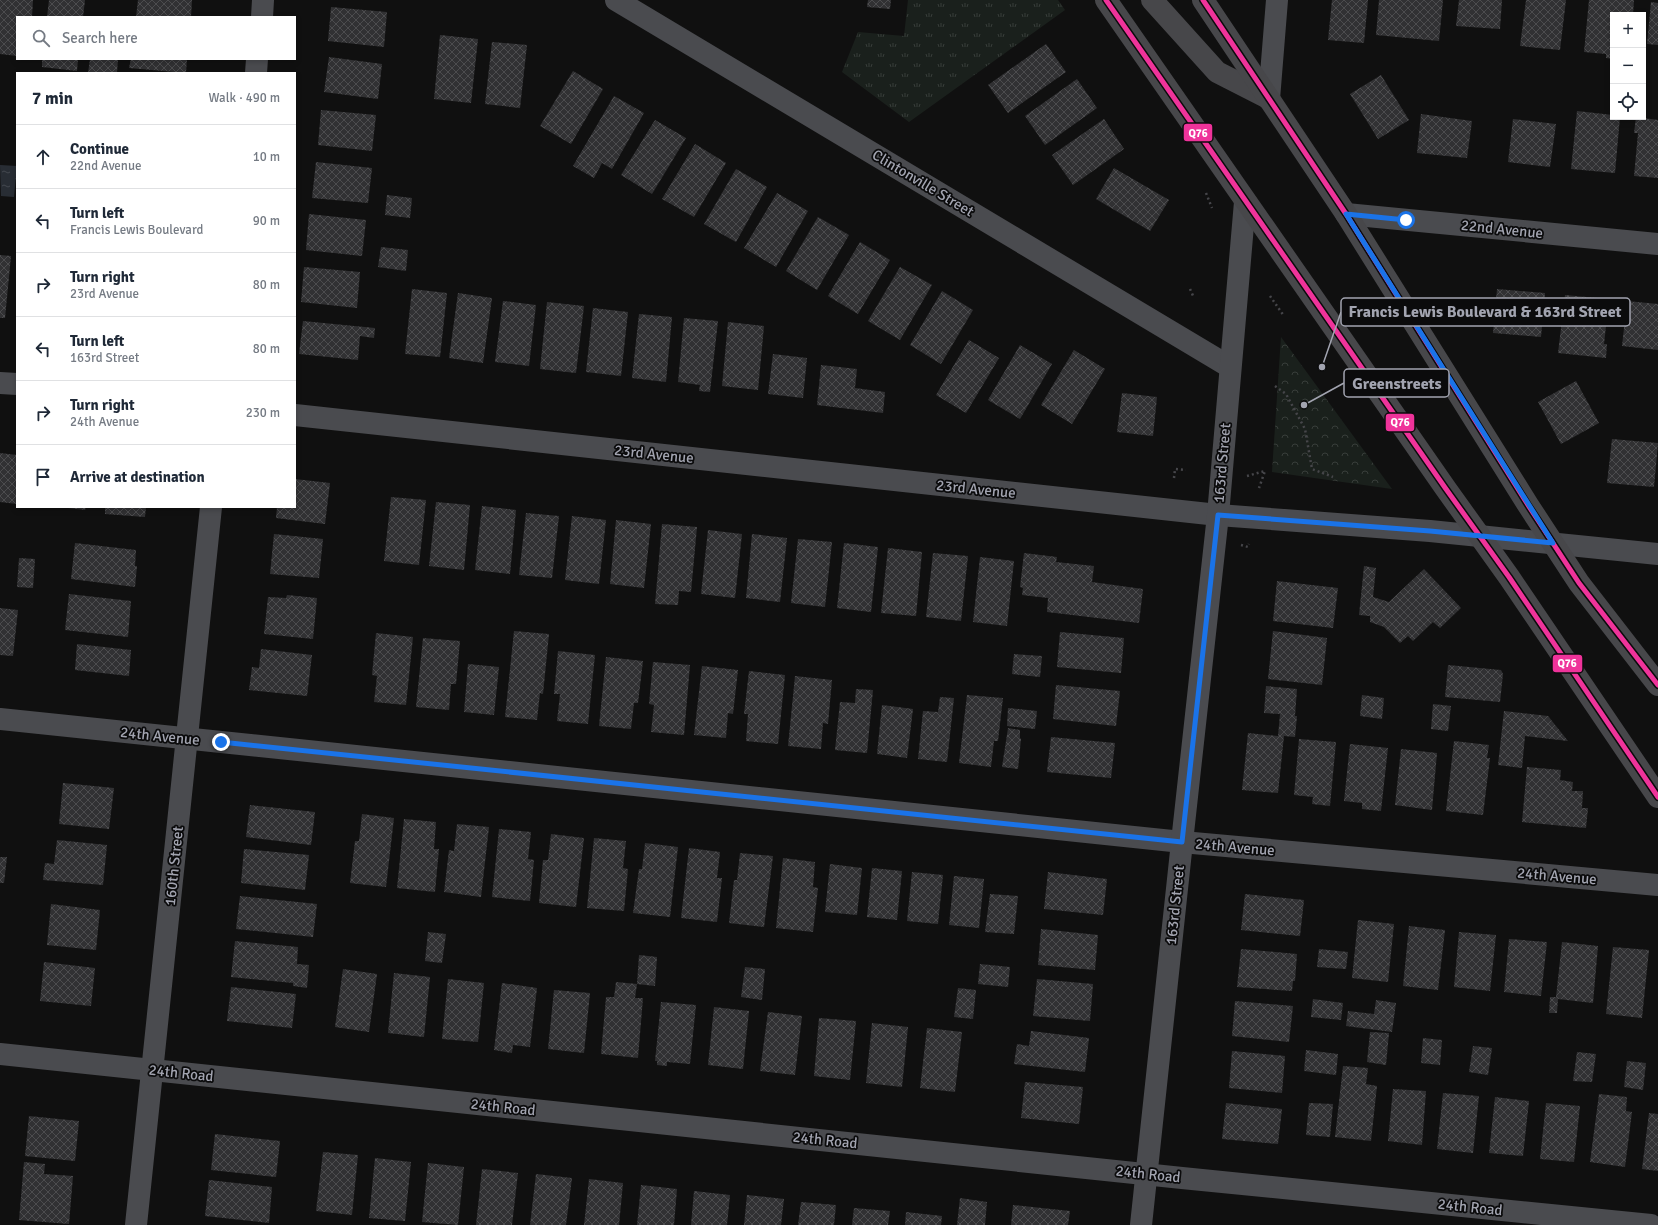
<!DOCTYPE html>
<meta charset="utf-8">
<style>
body{margin:0;font-family:Signika,sans-serif;background:#f6f6f7;color:#1f2937}
.controls{position:absolute;right:12px;top:12px;display:grid;overflow:hidden;border-radius:0px;box-shadow:0 2px 6px #0003}
.controls button{width:36px;height:36px;display:grid;place-items:center;padding:0;border:0;border-bottom:1px solid #e0e1e3;background:#fff;color:#1f2937;font:20px sans-serif}
.stop{position:absolute;width:12px;height:12px;margin:-9px;border:3px solid #1a73e8;border-radius:50%;background:#fff}
.stop.end{background:#1a73e8;border-color:#fff;box-shadow:0 1px 4px #0008}
.list{margin:0;padding:0;list-style:none}
h2{display:flex;justify-content:space-between;align-items:center;height:52px;margin:0;padding:0 16px;font-size:17px}
h2 small{font-size:13px;font-weight:400;color:#747a83}
.list li{display:grid;grid-template-columns:26px 1fr auto;gap:12px;align-items:center;box-sizing:border-box;height:64px;padding:0 16px;border-top:1px solid #e0e1e3}
.list b{display:block;font-size:15px;white-space:nowrap}
.list p{margin:0;font-size:13px;white-space:nowrap;color:#747a83}
.list em{font-size:13px;font-style:normal;color:#747a83}
.icon{flex:none;width:22px;height:22px;fill:none;stroke:currentColor;stroke-width:2;stroke-linecap:round;stroke-linejoin:round}
.map{position:relative;flex:none;width:1658px;height:1225px;overflow:hidden}
.search{position:absolute;background:#fff;box-shadow:0 2px 6px #0003;left:16px;top:16px;width:280px;height:44px;display:flex;align-items:center;gap:10px;box-sizing:border-box;padding:0 14px;border-radius:0px;color:#747a83;font-size:15px}
.panel{position:absolute;background:#fff;box-shadow:0 2px 6px #0003;left:16px;top:72px;width:280px;height:436px;border-radius:0px}
.map>svg:first-child{display:block}
.grass{fill:url(#grass-tufts)}
.forest{fill:url(#forest-crowns)}
.water{fill:url(#water-ripples)}
.building{fill:url(#building-cross-hatch)}
.lines{fill:none;stroke-linecap:round;stroke-linejoin:round}
.path{stroke:#46464a;stroke-width:2.5;stroke-dasharray:2 3;stroke-linecap:butt}
.minor{stroke:#4a4b4f;stroke-width:22}
.tertiary{stroke:#4a4b4f;stroke-width:22}
.primary{stroke:#47474a;stroke-width:22}
.bus-1-casing{stroke:#0b0b0c;stroke-width:8}
.bus-1{stroke:#ef339a;stroke-width:5}
.route{stroke:#1a73e8;stroke-width:5}
.labels{text-anchor:middle;stroke-width:3.5;stroke-linejoin:round;paint-order:stroke}
.street-label{font-size:15px;fill:#a2a4b0;stroke:#0b0b0c}
.leader{fill:none;stroke:#a2a4b0;stroke-width:1.5}
.callout-dot{fill:#a2a4b0;stroke:#0b0b0c;stroke-width:1.5}
.callout{fill:#0b0b0c;stroke:#a2a4b0;stroke-width:1.5}
.callout-label{font-size:16px;text-anchor:middle;font-weight:bold;fill:#a2a4b0}
.line-badge{stroke:#0b0b0c;stroke-width:1.5}
.badge-label{font-size:11px;text-anchor:middle;font-weight:bold;fill:#fff}
</style>
<div class="map">
<svg width="1658" height="1225" viewBox="0 0 1658 1225">
<defs>
<pattern id="grass-tufts" width="24" height="20" patternUnits="userSpaceOnUse"><rect width="24" height="20" fill="#1a201c"/><path d="M3 7l-1-3M5 7V3M7 7l1-3M15 17l-1-3M17 17v-4M19 17l1-3" fill="none" stroke="#383d3a"/></pattern>
<pattern id="forest-crowns" width="20" height="18" patternUnits="userSpaceOnUse"><rect width="20" height="18" fill="#1a201c"/><path d="M2 6a3 3 0 1 1 6 0M12 15a3 3 0 1 1 6 0" fill="none" stroke="#383d3a"/></pattern>
<pattern id="water-ripples" width="26" height="14" patternUnits="userSpaceOnUse"><rect width="26" height="14" fill="#282d34"/><path d="M2 4q2-2 4 0t4 0M15 11q2-2 4 0t4 0" fill="none" stroke="#44484f"/></pattern>
<pattern id="building-cross-hatch" width="8" height="8" patternUnits="userSpaceOnUse"><rect width="8" height="8" fill="#313133"/><path d="M0 0l8 8M0 8l8-8" fill="none" stroke="#4c4c4e"/></pattern>
</defs>
<rect width="100%" height="100%" fill="#101010"/>
<path class="grass" d="M908,0H1058L1065,10L909,122L842,72L858,32L904,36Z"/>
<path class="forest" d="M1281,337L1392,489L1272,472Z"/>
<path class="water" d="M0,165L17,166L14,197L1,196Z"/>
<g class="building">
<path d="M0,0H33L32,17H17V56L0,54Z"/>
<path d="M49,0H85L83,17H47Z"/>
<path d="M138,0H192L191,17H136Z"/>
<path d="M868,0H891L890,9L867,7Z"/>
<path d="M1332,0H1368L1364,43L1328,40Z"/>
<path d="M1379,0H1443L1439,41L1376,35Z"/>
<path d="M1459,0H1502L1500,29L1456,26Z"/>
<path d="M1526,0H1566L1560,50L1520,46Z"/>
<path d="M1589,0H1634L1633,15H1613V59L1606,58V54L1584,52Z"/>
<path d="M1651,2L1658,3V45L1647,44Z"/>
<path d="M331,7L387,12L384,47L328,41Z"/>
<path d="M440,35L478,39L471,103L434,99Z"/>
<path d="M492,42L527,45L520,108L485,104Z"/>
<path d="M1046,44L1066,72L1008,113L988,85Z"/>
<path d="M329,57L382,64L378,99L324,92Z"/>
<path d="M42,59H78L77,71L42,67Z"/>
<path d="M90,59H118L117,73H88Z"/>
<path d="M131,59H187L186,73L129,68Z"/>
<path d="M573,71L603,89L571,144L540,126Z"/>
<path d="M1381,75L1409,120L1378,139L1350,94Z"/>
<path d="M1077,79L1097,108L1045,145L1025,116Z"/>
<path d="M614,96L644,113L612,169L602,163L594,178L573,166Z"/>
<path d="M321,110L376,115L372,151L318,145Z"/>
<path d="M1577,111L1613,115V117H1620L1615,173L1571,169Z"/>
<path d="M1421,114L1472,121L1467,158L1417,153Z"/>
<path d="M1636,117L1658,120V178L1634,176L1638,133H1634Z"/>
<path d="M1104,119L1124,149L1073,185L1052,155Z"/>
<path d="M1513,119L1556,124L1550,167L1508,162Z"/>
<path d="M655,120L686,138L652,194L621,175Z"/>
<path d="M695,144L726,163L694,217L662,199Z"/>
<path d="M316,162L372,168L368,203L312,198Z"/>
<path d="M1114,168L1169,200L1150,231L1096,199Z"/>
<path d="M736,169L767,187L736,242L704,224Z"/>
<path d="M777,193L808,211L776,267L744,248Z"/>
<path d="M387,195L412,198L410,218L385,215Z"/>
<path d="M309,214L366,220L362,256L306,250Z"/>
<path d="M818,217L849,235L817,290L786,271Z"/>
<path d="M860,242L890,260L858,314L828,296Z"/>
<path d="M381,247L408,250L406,271L378,267Z"/>
<path d="M0,255L11,256L5,318H0Z"/>
<path d="M304,267L360,272L357,308L301,302Z"/>
<path d="M900,267L932,285L900,340L868,321Z"/>
<path d="M412,289L447,293L440,357L405,354Z"/>
<path d="M1497,289L1545,293L1541,337L1493,333Z"/>
<path d="M942,291L973,310L941,364L910,345Z"/>
<path d="M458,293L492,298L483,363L449,358Z"/>
<path d="M1565,295L1609,299L1604,344H1607L1606,358L1558,353Z"/>
<path d="M503,301L536,305L529,366L495,362Z"/>
<path d="M1627,301L1658,304V350L1622,346Z"/>
<path d="M547,302L584,306L576,373L540,369Z"/>
<path d="M593,308L628,312L621,376L586,372Z"/>
<path d="M639,314L672,317L666,382L632,378Z"/>
<path d="M684,318L718,321L710,392L699,391L700,385L678,382Z"/>
<path d="M303,321L375,328L374,338L360,336L358,360L299,354Z"/>
<path d="M728,322L764,326L758,390L722,386Z"/>
<path d="M969,340L999,358L966,413L936,395Z"/>
<path d="M1020,345L1052,364L1020,419L988,400Z"/>
<path d="M1074,350L1105,369L1072,424L1041,405Z"/>
<path d="M773,354L807,358L803,398L768,394Z"/>
<path d="M821,365L857,369L855,388L885,392L883,413L817,405Z"/>
<path d="M1576,381L1599,423L1561,444L1538,402Z"/>
<path d="M1122,393L1157,397L1153,436L1117,432Z"/>
<path d="M1612,439L1658,443L1654,487L1607,483Z"/>
<path d="M0,453L17,455V504L0,502Z"/>
<path d="M295,479L330,483L325,524L276,518L277,507H295Z"/>
<path d="M391,497L426,500L419,565L384,561Z"/>
<path d="M436,502L470,505L464,570L429,566Z"/>
<path d="M482,506L516,510L510,574L475,570Z"/>
<path d="M60,507H86L85,510Z"/>
<path d="M105,507H146L145,517L105,514Z"/>
<path d="M526,513L559,516L552,578L519,575Z"/>
<path d="M572,516L606,520L599,584L565,580Z"/>
<path d="M616,520L651,524L644,588L610,584Z"/>
<path d="M662,524L697,527L691,592L679,591L678,605L655,604Z"/>
<path d="M708,530L742,534L735,598L701,594Z"/>
<path d="M274,534L323,539L319,578L270,574Z"/>
<path d="M752,534L787,538L780,602L746,598Z"/>
<path d="M798,539L832,542L825,607L791,603Z"/>
<path d="M75,543L136,550L135,566H137L135,587L71,579Z"/>
<path d="M844,543L878,547L871,612L837,608Z"/>
<path d="M888,548L922,552L916,616L881,613Z"/>
<path d="M933,553L968,556L961,621L926,617Z"/>
<path d="M1024,553L1057,557L1056,562L1094,566L1092,582L1143,589L1139,623L1047,612L1048,598L1022,595L1023,588L1020,587Z"/>
<path d="M980,557L1014,561L1007,626L973,622Z"/>
<path d="M19,558L35,559L33,588L17,587Z"/>
<path d="M1364,566L1376,568L1373,597L1389,602L1424,569L1461,608L1440,628L1433,622L1413,641L1408,636L1400,643L1384,627L1370,622V616L1359,615Z"/>
<path d="M1277,581L1338,588L1333,628L1273,621Z"/>
<path d="M69,594L131,601L128,637L65,630Z"/>
<path d="M287,595L317,598L313,639L264,634L268,597L286,598Z"/>
<path d="M0,608L18,610L13,656L0,655Z"/>
<path d="M514,631L549,634L543,694L540,693L537,720L505,717Z"/>
<path d="M1273,631L1327,638L1322,685L1268,679Z"/>
<path d="M1060,632L1124,638L1121,673L1057,667Z"/>
<path d="M376,633L413,637L406,705L374,702L377,676L372,675Z"/>
<path d="M423,638L460,641L456,684H451L449,710L416,707Z"/>
<path d="M77,644L131,650L129,676L75,670Z"/>
<path d="M261,649L312,655L307,696L249,690L252,667L259,668Z"/>
<path d="M558,651L595,655L588,724L557,721L560,694H554Z"/>
<path d="M1014,654L1042,656L1040,677L1012,674Z"/>
<path d="M606,657L643,661L638,703H634L631,729L599,726Z"/>
<path d="M653,662L690,665L684,735L651,732L654,705L649,704Z"/>
<path d="M468,664L499,667L494,715L464,712Z"/>
<path d="M1448,665L1501,670L1503,674L1500,702L1445,697Z"/>
<path d="M702,666L738,670L733,714L728,713L726,738L694,735Z"/>
<path d="M749,671L785,675L778,744L746,741L748,714H744Z"/>
<path d="M795,676L832,680L828,724L823,723L821,749L788,746Z"/>
<path d="M1056,685L1120,691L1116,726L1053,719Z"/>
<path d="M1266,686L1297,689L1295,716H1297L1295,737L1284,736L1278,793L1242,790L1248,733L1278,736L1280,714L1264,713Z"/>
<path d="M856,689L873,690L867,753L835,750L840,702L855,703Z"/>
<path d="M967,695L1003,698L998,741H994L991,767L959,763Z"/>
<path d="M1362,695L1384,698L1382,719L1360,716Z"/>
<path d="M940,697L954,698L947,762L918,759L923,711L938,712Z"/>
<path d="M1433,704L1451,706L1448,731L1431,729Z"/>
<path d="M882,705L913,709L907,758L877,754Z"/>
<path d="M1008,708L1037,711L1035,729L1007,726Z"/>
<path d="M1504,711L1548,716L1568,741L1525,736L1522,768L1498,765Z"/>
<path d="M1008,728L1020,730V738L1021,739L1018,769L1002,767Z"/>
<path d="M1051,737L1115,743L1111,778L1047,772Z"/>
<path d="M1299,739L1336,742L1330,806L1312,804L1313,797L1294,795Z"/>
<path d="M1454,741L1489,745L1487,758H1490L1483,815L1446,811Z"/>
<path d="M1350,744L1388,748L1381,811L1362,809V803L1344,801Z"/>
<path d="M1401,749L1437,753L1432,810L1395,805Z"/>
<path d="M1527,767L1561,770L1560,780L1573,782L1572,791H1583L1582,808H1588L1586,828L1522,822Z"/>
<path d="M63,783L114,788L109,829L59,824Z"/>
<path d="M250,805L315,812L311,845L246,837Z"/>
<path d="M362,814L394,818L386,887L350,883L355,841H359Z"/>
<path d="M404,819L436,822L434,849H439L435,892L397,888Z"/>
<path d="M457,824L489,827L481,897L444,892L449,850L454,851Z"/>
<path d="M499,829L531,832L528,859L534,860L530,901L492,897Z"/>
<path d="M551,834L584,838L576,907L539,903L543,860H548Z"/>
<path d="M594,838L626,841L623,868L628,869L624,911L587,908Z"/>
<path d="M57,840L107,845L103,885L43,880L45,863L54,864Z"/>
<path d="M645,843L678,847L670,917L633,913L639,869H642Z"/>
<path d="M689,848L720,852L717,878H722L717,922L681,918Z"/>
<path d="M244,849L309,855L305,890L241,883Z"/>
<path d="M740,853L773,856L764,927L729,923L734,880H737Z"/>
<path d="M0,857H7L4,883H0Z"/>
<path d="M783,858L815,862L813,887L818,888L813,932L776,928Z"/>
<path d="M830,864L862,868L857,915L825,912Z"/>
<path d="M872,868L902,871L897,920L867,917Z"/>
<path d="M912,872L943,875L938,924L907,921Z"/>
<path d="M1048,872L1107,879L1103,915L1044,909Z"/>
<path d="M954,876L984,879L979,928L949,925Z"/>
<path d="M990,894L1018,896L1014,934L985,932Z"/>
<path d="M1245,894L1304,900L1300,936L1241,930Z"/>
<path d="M240,896L317,904L313,937L236,929Z"/>
<path d="M51,904L100,910L96,950L47,945Z"/>
<path d="M1358,920L1394,924L1388,982L1352,978Z"/>
<path d="M1409,926L1445,930L1438,990L1403,986Z"/>
<path d="M1041,929L1098,935L1095,970L1038,965Z"/>
<path d="M428,932L446,934L442,963L425,961Z"/>
<path d="M1459,932L1496,935L1490,991L1454,987Z"/>
<path d="M1509,939L1547,942L1541,996L1504,992Z"/>
<path d="M235,941L298,947L297,964L309,965L307,988L293,986V983L231,977Z"/>
<path d="M1562,942L1598,946L1593,1003L1558,999L1557,1013H1549L1550,997H1556Z"/>
<path d="M1613,947L1649,950L1642,1018L1606,1014Z"/>
<path d="M1241,949L1297,954L1295,981H1293L1292,991L1237,987Z"/>
<path d="M1319,949L1348,952L1346,969L1317,967Z"/>
<path d="M639,955L657,957L655,986L637,984L635,998H643L638,1058L601,1054L606,997H614L616,982L637,984Z"/>
<path d="M44,962L95,968L91,1006L40,1001Z"/>
<path d="M980,964L1010,967L1008,987L978,984Z"/>
<path d="M745,967L765,969L762,1000L741,997Z"/>
<path d="M343,969L377,974L369,1032L335,1027Z"/>
<path d="M394,973L430,977L424,1037L388,1033Z"/>
<path d="M448,979L484,983L478,1042L442,1039Z"/>
<path d="M1037,979L1093,984L1090,1021L1033,1016Z"/>
<path d="M502,983L537,988L530,1047L513,1045L512,1053L494,1050Z"/>
<path d="M231,987L296,994L292,1028L227,1021Z"/>
<path d="M958,988L976,990L973,1019L954,1017Z"/>
<path d="M554,990L590,993L584,1053L548,1049Z"/>
<path d="M1313,999L1343,1003L1341,1020L1311,1017Z"/>
<path d="M1376,1000L1396,1003L1392,1032L1346,1026L1348,1011L1374,1014Z"/>
<path d="M1235,1001L1293,1006L1289,1042L1232,1036Z"/>
<path d="M661,1002L696,1005L690,1064L667,1062V1066L657,1065V1061H655Z"/>
<path d="M714,1007L749,1011L743,1069L708,1065Z"/>
<path d="M768,1012L802,1016L795,1075L760,1071Z"/>
<path d="M819,1018L856,1021L850,1080L814,1076Z"/>
<path d="M872,1023L908,1027L902,1087L866,1083Z"/>
<path d="M927,1028L962,1032L955,1092L920,1088Z"/>
<path d="M1031,1031L1089,1038L1085,1072L1014,1064L1017,1044L1029,1046Z"/>
<path d="M1370,1032L1389,1033L1386,1065L1367,1062Z"/>
<path d="M1423,1038L1442,1040L1440,1065L1421,1063Z"/>
<path d="M1473,1046L1492,1048L1488,1075L1469,1072Z"/>
<path d="M1306,1050L1338,1054L1336,1075L1304,1071Z"/>
<path d="M1232,1051L1285,1056L1282,1093L1229,1088Z"/>
<path d="M1577,1052L1596,1054L1592,1082L1573,1081Z"/>
<path d="M1627,1061L1646,1063L1643,1090L1624,1087Z"/>
<path d="M1343,1066L1368,1068L1366,1084L1377,1086L1371,1141L1335,1137Z"/>
<path d="M1025,1082L1083,1087L1079,1124L1021,1118Z"/>
<path d="M1393,1089L1426,1091L1422,1145L1388,1141Z"/>
<path d="M1443,1093L1479,1096L1473,1153L1437,1149Z"/>
<path d="M1599,1094L1627,1097L1626,1111L1632,1112L1625,1167L1590,1162Z"/>
<path d="M1495,1097L1529,1101L1523,1156L1489,1153Z"/>
<path d="M1226,1103L1282,1109L1278,1144L1222,1139Z"/>
<path d="M1309,1103L1333,1104L1330,1137L1306,1135Z"/>
<path d="M1546,1103L1580,1106L1574,1162L1540,1159Z"/>
<path d="M1649,1113L1658,1114V1171L1642,1169Z"/>
<path d="M29,1116L79,1121L75,1161L25,1156Z"/>
<path d="M215,1134L280,1141L276,1177L211,1170Z"/>
<path d="M323,1152L358,1155L352,1215L316,1211Z"/>
<path d="M375,1158L411,1162L405,1221L369,1218Z"/>
<path d="M24,1162L45,1164L44,1174L73,1176L69,1224L19,1220Z"/>
<path d="M428,1163L464,1167L458,1225L422,1222Z"/>
<path d="M482,1169L518,1173L512,1225H476Z"/>
<path d="M536,1174L572,1178L566,1225H530Z"/>
<path d="M589,1179L623,1183L619,1225H584Z"/>
<path d="M209,1180L272,1187L269,1223L205,1216Z"/>
<path d="M641,1185L677,1189L674,1225H637Z"/>
<path d="M694,1191L730,1195L727,1225H691Z"/>
<path d="M747,1195L784,1199L781,1225H744Z"/>
<path d="M960,1198L987,1202L985,1225H957Z"/>
<path d="M801,1202L836,1205L834,1225H798Z"/>
<path d="M1013,1205L1070,1211L1068,1225H1011Z"/>
<path d="M854,1208L890,1211L888,1225H852Z"/>
<path d="M906,1212L942,1216L941,1225H905Z"/>
</g>
<g class="lines">
<g class="path">
<path d="M1206,193L1212,208"/>
<path d="M1190,289L1194,298"/>
<path d="M1270,296L1284,316"/>
<path d="M1275,386L1286,394L1305,429L1312,469L1333,477"/>
<path d="M1247,476L1265,471L1259,488"/>
<path d="M1174,478L1175,469L1186,470"/>
<path d="M1241,545L1248,547L1249,544"/>
</g>
<g class="minor">
<path d="M616,0L1230,367"/>
<path d="M1269,99L1277,0"/>
<path d="M1346,214L1658,244"/>
<path d="M0,383L17,384"/>
<path d="M295,415L1218,515L1430,531L1658,554"/>
<path d="M0,719L1182,842L1658,885"/>
<path d="M0,1054L1182,1178L1651,1225"/>
<path d="M1141,1225L1182,842L1218,515L1245,202"/>
</g>
<g class="tertiary">
<path d="M262,17L263,0"/>
<path d="M256,73L257,59"/>
<path d="M136,1225L211,507"/>
</g>
<g class="primary">
<path d="M1106,0L1446,489L1509,577L1658,797"/>
<path d="M1152,0L1217,72L1268,98"/>
<path d="M1203,0L1346,214L1528,505L1579,583L1658,685"/>
</g>
<g class="bus-1-casing">
<g id="bus-1">
<path d="M1106,0L1446,489L1509,577L1658,797"/>
<path d="M1203,0L1346,214L1528,505L1579,583L1658,685"/>
</g>
</g>
<use href="#bus-1" class="bus-1"/>
</g>
<g class="lines">
<path class="route" d="M221,742L1182,842L1218,515L1430,531L1553,543L1346,214L1406,220"/>
</g>
<g class="labels">
<g class="street-label">
<text transform="translate(923 183) rotate(31)" y="5">Clintonville Street</text>
<text transform="translate(1502 229) rotate(6)" y="5">22nd Avenue</text>
<text transform="translate(654 454) rotate(6)" y="5">23rd Avenue</text>
<text transform="translate(1222 463) rotate(-85)" y="5">163rd Street</text>
<text transform="translate(976 489) rotate(6)" y="5">23rd Avenue</text>
<text transform="translate(160 736) rotate(6)" y="5">24th Avenue</text>
<text transform="translate(1235 847) rotate(5)" y="5">24th Avenue</text>
<text transform="translate(174 866) rotate(-84)" y="5">160th Street</text>
<text transform="translate(1557 876) rotate(5)" y="5">24th Avenue</text>
<text transform="translate(1175 905) rotate(-84)" y="5">163rd Street</text>
<text transform="translate(181 1073) rotate(6)" y="5">24th Road</text>
<text transform="translate(503 1107) rotate(6)" y="5">24th Road</text>
<text transform="translate(825 1140) rotate(6)" y="5">24th Road</text>
<text transform="translate(1148 1174) rotate(6)" y="5">24th Road</text>
<text transform="translate(1470 1207) rotate(6)" y="5">24th Road</text>
</g>
</g>
<path class="leader" d="M1322 367L1341 312M1304 405L1344 383"/>
<g class="callout-dot">
<circle cx="1322" cy="367" r="4"/>
<circle cx="1304" cy="405" r="4"/>
</g>
<g class="callout">
<rect x="1341" y="298" width="289" height="28" rx="4"/>
<rect x="1344" y="369" width="105" height="28" rx="4"/>
</g>
<g class="callout-label">
<text x="1485" y="317">Francis Lewis Boulevard &amp; 163rd Street</text>
<text x="1397" y="389">Greenstreets</text>
</g>
<g class="line-badge">
<rect x="1183" y="123" width="30" height="19" rx="4" fill="#ef339a"/>
<rect x="1385" y="413" width="30" height="19" rx="4" fill="#ef339a"/>
<rect x="1552" y="654" width="31" height="19" rx="4" fill="#ef339a"/>
</g>
<g class="badge-label">
<text x="1198" y="137">Q76</text>
<text x="1400" y="426">Q76</text>
<text x="1567" y="667">Q76</text>
</g>
</svg>
<div class="controls">
<button>+</button>
<button>−</button>
<button><svg class="icon" aria-label="locate" viewBox="0 0 24 24"><circle cx="12" cy="12" r="6"/><path d="M12 2v4M12 18v4M2 12h4M18 12h4"/></svg></button>
</div>
<div class="stop" style="left:1406px;top:220px"></div>
<div class="stop end" style="left:221px;top:742px"></div>
<div class="search"><svg class="icon" aria-label="search" viewBox="0 0 24 24"><circle cx="10" cy="10" r="6"/><path d="M15 15l6 6"/></svg>Search here</div>
<section class="panel">
<h2>7 min<small>Walk · 490 m</small></h2>
<ul class="list">
<li><svg class="icon" aria-label="ahead" viewBox="0 0 24 24"><path d="M12 20V5M6 11l6-6 6 6"/></svg><div><b>Continue</b><p>22nd Avenue</p></div><em>10 m</em></li>
<li><svg class="icon" aria-label="left" viewBox="0 0 24 24"><path d="M17 20v-9H6M10 6l-5 5 5 5"/></svg><div><b>Turn left</b><p>Francis Lewis Boulevard</p></div><em>90 m</em></li>
<li><svg class="icon" aria-label="right" viewBox="0 0 24 24"><path d="M7 20v-9h11M14 6l5 5-5 5"/></svg><div><b>Turn right</b><p>23rd Avenue</p></div><em>80 m</em></li>
<li><svg class="icon" aria-label="left" viewBox="0 0 24 24"><path d="M17 20v-9H6M10 6l-5 5 5 5"/></svg><div><b>Turn left</b><p>163rd Street</p></div><em>80 m</em></li>
<li><svg class="icon" aria-label="right" viewBox="0 0 24 24"><path d="M7 20v-9h11M14 6l5 5-5 5"/></svg><div><b>Turn right</b><p>24th Avenue</p></div><em>230 m</em></li>
<li><svg class="icon" aria-label="arrive" viewBox="0 0 24 24"><path d="M6 21V4h12l-3 4 3 4H6"/></svg><div><b>Arrive at destination</b></div></li>
</ul>
</section>
</div>
